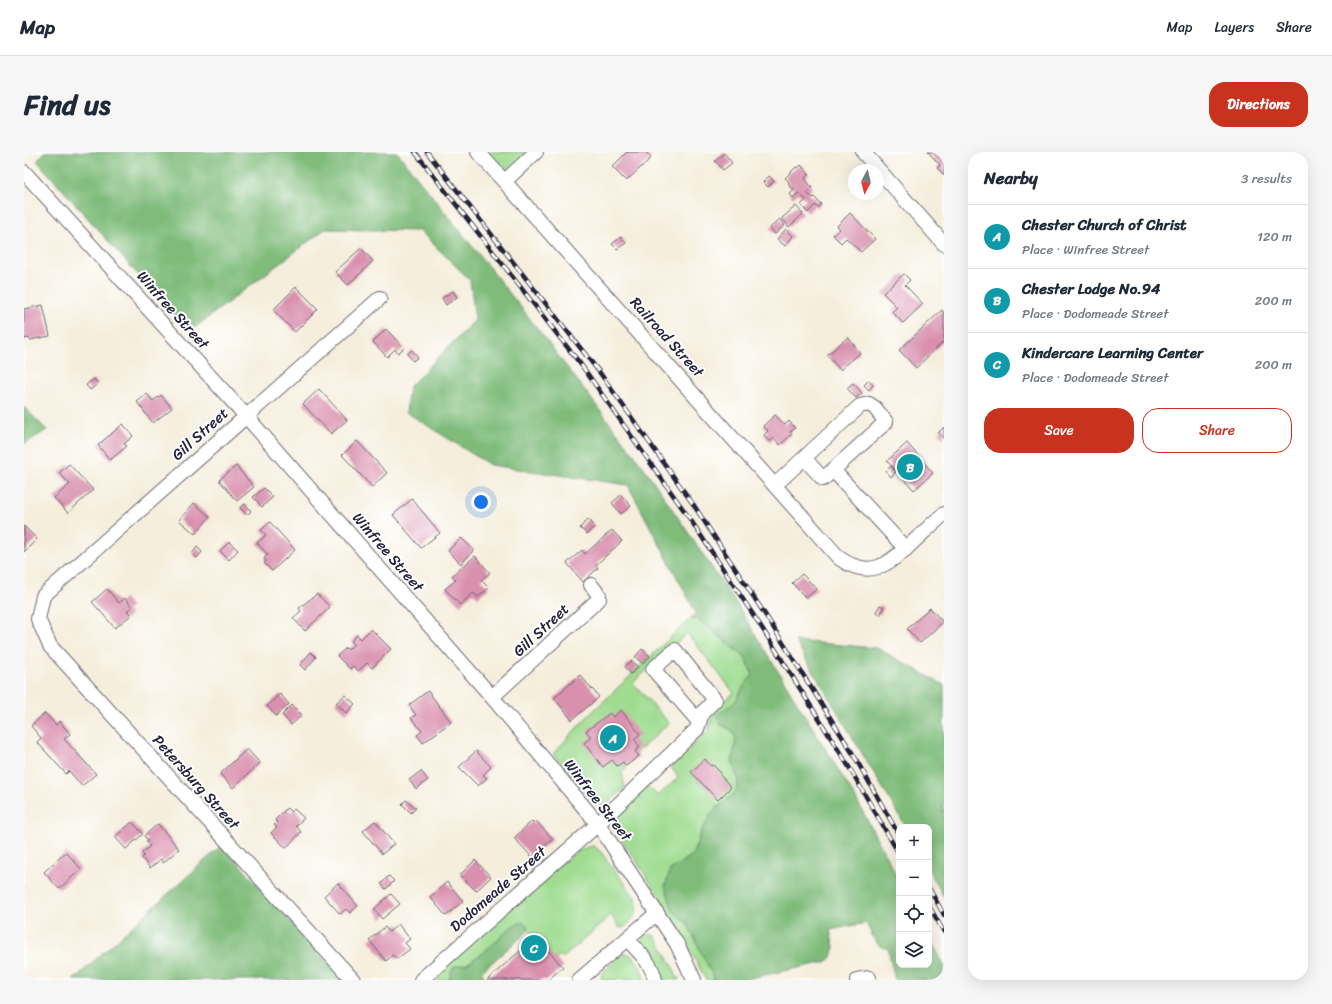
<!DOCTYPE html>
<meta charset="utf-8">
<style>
body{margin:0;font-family:Sriracha,sans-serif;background:#f6f6f7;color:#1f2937}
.controls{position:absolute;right:12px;bottom:12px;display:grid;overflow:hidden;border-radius:8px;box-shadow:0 4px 16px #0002}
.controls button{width:36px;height:36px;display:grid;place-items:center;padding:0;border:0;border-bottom:1px solid #e0e1e3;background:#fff;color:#1f2937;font:20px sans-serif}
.compass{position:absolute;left:824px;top:12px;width:36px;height:36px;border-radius:50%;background:#fff;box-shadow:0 4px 16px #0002;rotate:187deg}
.you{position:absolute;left:457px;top:350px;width:14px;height:14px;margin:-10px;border:3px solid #fff;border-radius:50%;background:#1a73e8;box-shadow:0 0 0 6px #1a73e833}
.badge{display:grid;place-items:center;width:26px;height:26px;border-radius:50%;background:#c8321e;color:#fff;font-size:13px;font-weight:700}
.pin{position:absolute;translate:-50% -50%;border:2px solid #fff;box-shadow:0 1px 4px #0006}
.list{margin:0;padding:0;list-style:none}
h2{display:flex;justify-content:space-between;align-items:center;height:52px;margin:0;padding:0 16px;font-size:17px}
h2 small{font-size:13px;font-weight:400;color:#747a83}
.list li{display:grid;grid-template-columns:26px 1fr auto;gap:12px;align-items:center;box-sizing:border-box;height:64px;padding:0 16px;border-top:1px solid #e0e1e3}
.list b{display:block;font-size:15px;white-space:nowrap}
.list p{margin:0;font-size:13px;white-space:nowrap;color:#747a83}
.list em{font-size:13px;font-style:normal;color:#747a83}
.actions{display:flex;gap:8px;padding:12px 16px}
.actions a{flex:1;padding:9px 0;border:1px solid #c8321e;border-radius:16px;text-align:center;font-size:14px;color:#c8321e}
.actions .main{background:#c8321e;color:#fff}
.icon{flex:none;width:22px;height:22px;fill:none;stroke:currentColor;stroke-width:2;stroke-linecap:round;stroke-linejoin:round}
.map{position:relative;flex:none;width:920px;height:828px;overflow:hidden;border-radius:16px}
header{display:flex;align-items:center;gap:24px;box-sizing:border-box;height:56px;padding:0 20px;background:#fff;border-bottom:1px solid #e0e1e3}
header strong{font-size:19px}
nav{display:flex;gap:22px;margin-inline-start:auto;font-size:14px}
.intro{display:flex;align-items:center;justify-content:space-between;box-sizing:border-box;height:96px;padding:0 24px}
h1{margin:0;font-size:28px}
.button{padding:10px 18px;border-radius:16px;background:#c8321e;color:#fff;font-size:14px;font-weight:700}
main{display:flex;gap:24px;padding:0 24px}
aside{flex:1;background:#fff;border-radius:16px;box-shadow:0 4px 16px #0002}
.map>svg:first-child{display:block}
.green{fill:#9fdc90;stroke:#607f66}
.forest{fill:#7fbc7a;stroke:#506f5a}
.building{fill:#d990ad}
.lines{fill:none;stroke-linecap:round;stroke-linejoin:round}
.minor-casing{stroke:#6c6973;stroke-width:16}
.minor{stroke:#fff;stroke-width:14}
.rail-casing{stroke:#22223b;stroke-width:4.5}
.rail{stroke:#fff;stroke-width:3;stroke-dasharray:9;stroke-linecap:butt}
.labels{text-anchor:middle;stroke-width:4;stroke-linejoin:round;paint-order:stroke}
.street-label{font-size:15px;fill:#22223b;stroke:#fff}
</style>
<header>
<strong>Map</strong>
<nav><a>Map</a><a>Layers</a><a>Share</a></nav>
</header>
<div class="intro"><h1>Find us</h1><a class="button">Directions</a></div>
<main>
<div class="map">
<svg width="920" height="828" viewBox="0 0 920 828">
<rect width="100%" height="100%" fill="#fff"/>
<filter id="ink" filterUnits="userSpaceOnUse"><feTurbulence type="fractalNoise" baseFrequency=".025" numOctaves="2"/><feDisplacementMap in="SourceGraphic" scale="8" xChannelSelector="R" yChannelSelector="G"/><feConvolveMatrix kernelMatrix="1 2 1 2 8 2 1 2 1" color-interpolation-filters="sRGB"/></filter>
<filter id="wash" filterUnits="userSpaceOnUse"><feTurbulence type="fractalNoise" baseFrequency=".012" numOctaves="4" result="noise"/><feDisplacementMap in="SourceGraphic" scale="16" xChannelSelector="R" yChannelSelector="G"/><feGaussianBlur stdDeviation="0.9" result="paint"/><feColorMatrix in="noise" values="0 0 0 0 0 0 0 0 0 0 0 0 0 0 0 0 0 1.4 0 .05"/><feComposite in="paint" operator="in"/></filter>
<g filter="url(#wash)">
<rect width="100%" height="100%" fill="#f5eedc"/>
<g class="green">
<path d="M462,0H512L486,24Z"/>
<path d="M666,467H674L721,505L729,524L721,532L711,550L696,572L710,579L712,588L708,611L715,628L711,641L689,659L679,676L668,703L647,718L649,759L663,771L691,828H682L650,768L610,705L586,671L588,665L624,634L634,644L655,625L646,615L684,579L692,555L710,541L663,481L609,531L645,571L600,612L603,616L598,620L601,636L582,653L573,654L569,651L529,602L561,567Z"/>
<path d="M570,694L577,700L610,744C617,757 611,766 601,775L596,776L587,763L539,806L536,803L531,807L505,778L503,773L459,801L441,813L431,814L427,820L426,826L424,828H404L530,716L558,697L564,695Z"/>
<path d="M624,782L630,783L633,787L648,813L655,828H640L636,816L619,793V786Z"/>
<path d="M601,801C613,803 618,818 620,828H578L577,824L578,821L599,802Z"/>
</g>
<g class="forest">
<path d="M21,0H373L503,163L621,317L712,451L831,645L875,728V813H905V785L920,813V828H871L864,796C851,797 848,781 842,771L806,778C809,793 815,800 802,810L717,828H691L663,771L649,759L641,734L646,718L669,703L679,676L689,659L711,641L715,628L708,611L712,588L709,579L696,572L694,562L711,550L721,532L729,523L721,505L674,467H666L672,461L604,333L466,313L382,260L385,235L451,168L446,128L396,79L301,77L165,180L13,9Z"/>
<path d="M0,255L23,278L0,292Z"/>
<path d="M771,489L853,496L920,533V745L905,718V675H882Z"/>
<path d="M198,693L319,828H49Z"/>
<path d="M498,770L503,773L505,778L457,820L463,828H424L426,826L427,820L431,814L441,813L459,801L487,775Z"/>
</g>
<g id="blocks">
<g class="building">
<path d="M603,0H622L627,6L602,29L588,15Z"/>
<path d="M904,0H920V23L913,16L916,13Z"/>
<path d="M700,1L708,11L699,18L691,9Z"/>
<path d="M777,13L785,22L781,26L788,36L783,41L789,46L790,45L797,52L794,56L791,53L784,61L777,53L782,48L774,41L769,46L766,42L770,38L764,32L766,31L761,26L772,15L774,16Z"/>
<path d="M745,24L750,29L744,35L739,30Z"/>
<path d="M772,54L779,62L765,75L758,66Z"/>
<path d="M826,61L851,87L837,100L822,86L817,91L809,83L816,77L813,74Z"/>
<path d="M756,67L761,73L751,82L746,76Z"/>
<path d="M762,77L769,84L761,94L753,87Z"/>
<path d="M597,85L602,91L593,97L588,92Z"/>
<path d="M337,96L349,109L324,133L311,120Z"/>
<path d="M880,122L886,128L881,133L899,152L879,171L868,160L873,155L859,141Z"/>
<path d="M272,135L294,157L271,180L249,158Z"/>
<path d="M429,139L433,145L422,153L418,146Z"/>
<path d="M19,153L26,184L6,188L5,186L0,187V157Z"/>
<path d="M918,158L920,161V189L892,216L875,198Z"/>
<path d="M362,177L380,196L374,201L371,197L363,205L349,190Z"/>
<path d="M824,185L836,201L816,218L803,203Z"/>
<path d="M388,198L394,205L389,209L383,202Z"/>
<path d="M70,227L74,232L66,238L62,233Z"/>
<path d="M845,228L849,233L845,238L840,233Z"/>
<path d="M829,231L838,241L832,246L823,236Z"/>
<path d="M295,237L323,268L307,282L279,252Z"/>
<path d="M123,242L129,249L137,243L148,256L129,271L113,250Z"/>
<path d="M751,263L761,273L765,269L771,276L766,280L768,282L756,293L750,286L746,290L740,283L744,279L739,274Z"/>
<path d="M99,272L109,284L100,292L103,294L86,308L74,293Z"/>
<path d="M920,275V287L914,281Z"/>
<path d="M333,289L363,321L348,335L318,303Z"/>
<path d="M883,291L909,321L890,338L863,309Z"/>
<path d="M45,312L69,338L44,361L30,346L46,332L35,321Z"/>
<path d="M212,314L230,335L213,349L195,328Z"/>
<path d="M867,314L872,320L867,325L862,319Z"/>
<path d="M240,336L249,345L238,355L229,345Z"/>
<path d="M597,343L607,354L597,362L588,351Z"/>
<path d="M388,347L416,381L397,396L369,363Z"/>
<path d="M170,351L186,365L171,382L155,368Z"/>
<path d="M221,352L227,359L223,363L216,356Z"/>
<path d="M564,367L571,374L563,382L556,376Z"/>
<path d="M246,370L271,398L248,419L240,411L242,409L240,406L244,403L233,391L242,383L237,378Z"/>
<path d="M0,374L13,387L0,400Z"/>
<path d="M588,378L598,389L572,413L574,416L559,430L543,411L558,398L561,402Z"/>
<path d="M437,386L450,398L437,412L424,399Z"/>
<path d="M205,390L214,398L205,408L196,399Z"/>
<path d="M173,395L178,400L173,406L168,402Z"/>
<path d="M451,404L466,421L457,428L465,436L454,445L449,441L436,453L421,437L432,428L428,424Z"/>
<path d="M778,422L793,437L782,446L768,431Z"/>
<path d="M83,437L95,451L101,446L108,455L103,459L107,463L91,476L68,450Z"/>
<path d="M293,442L306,455L281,479L269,466L277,459L275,456Z"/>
<path d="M856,453L860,455L856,463L852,460Z"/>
<path d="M906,456L919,470L896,491L883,477Z"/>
<path d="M347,477L367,497L348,516L343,511L334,519L329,514L326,517L313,504L322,496L324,498L330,492L327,489L333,483L337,487Z"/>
<path d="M618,497L626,504L619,512L611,505Z"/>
<path d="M287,500L292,505L281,518L276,513Z"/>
<path d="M607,509L614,515L607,522L601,515Z"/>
<path d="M556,523L575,545L548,568L530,546Z"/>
<path d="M404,539L427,570L399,591L393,583L398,579L387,566L392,563L385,553Z"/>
<path d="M256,542L265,552L252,564L243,554Z"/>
<path d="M321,543L331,552L322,561L312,551Z"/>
<path d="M268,553L278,563L267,573L258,563Z"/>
<path d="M597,558L616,582L610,587L616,595L611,599L615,604L602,614L599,610L593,614L588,608L579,615L560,591L567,585L562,579L586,561L589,565Z"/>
<path d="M21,561L32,573L35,569L46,582L40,587L72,622L58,634L45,619L42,622L13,590L17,586L7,574Z"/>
<path d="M223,597L236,611L209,636L196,622Z"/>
<path d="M452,599L467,615L459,623L463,626L454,634L435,615Z"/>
<path d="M681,607L687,614L689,613L697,621L696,623L707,635L694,648L667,620Z"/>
<path d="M397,619L404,628L392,637L385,628Z"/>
<path d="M382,648L392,656L387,661L378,652Z"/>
<path d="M263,656L267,660L270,657L280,666L272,674L277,680L262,696L247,681L253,675L250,673L253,670L251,668Z"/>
<path d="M351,669L370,692L358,702L339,679Z"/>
<path d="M508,669L510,671L512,669L529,687L508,705L490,686Z"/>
<path d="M108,670L119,682L102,697L91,685Z"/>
<path d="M134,672L155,697L139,711L137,707L126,716L118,706L120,704L118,701L126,694L122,689L124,688L120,684Z"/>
<path d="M42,700L57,717L35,737L20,720Z"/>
<path d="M451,708L467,725L452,739L436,723Z"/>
<path d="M365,724L370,729L362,737L357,732Z"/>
<path d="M423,730L439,749L422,764L406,745Z"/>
<path d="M314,731L334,754L326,761L322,757L316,762L300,744Z"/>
<path d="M367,742L376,752L358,767L350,757Z"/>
<path d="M374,772L386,787L381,791L386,797L373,807L369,803L362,809L345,788L361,775L365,780Z"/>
<path d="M512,785L539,815L524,828H463Z"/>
</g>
</g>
</g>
<g filter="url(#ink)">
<use href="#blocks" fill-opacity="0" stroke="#6c6973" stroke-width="1"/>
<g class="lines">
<g class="minor-casing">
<g id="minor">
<path d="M454,0L815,406C846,428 864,413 888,391C899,381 909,371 920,362"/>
<path d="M839,0L920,92"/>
<path d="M0,20L222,264L468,545L574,672L653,792L670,828"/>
<path d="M481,29L512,0"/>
<path d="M809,318L882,397"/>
<path d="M751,333L836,254L845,252L851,256L862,270L799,327L780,306"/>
<path d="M468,545L575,447V443L567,433"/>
<path d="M603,787C614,799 628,811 631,828"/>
<path d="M329,828L26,494L14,467L19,444L356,146"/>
<path d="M397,828L574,672L673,577L678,561L691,548L651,498L629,517L675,570"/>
<path d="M555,828L633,761"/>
<path d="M833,828L845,826"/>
</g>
</g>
<use href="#minor" class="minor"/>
<g class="rail-casing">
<g id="rail">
<path d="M391,0L558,214L666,367L738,476L825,615L875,702"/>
<path d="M403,0L576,221L669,352L744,467L829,602L875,683"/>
<path d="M905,736L920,763"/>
<path d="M905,754L920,780"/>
</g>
</g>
<use href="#rail" class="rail"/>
</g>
</g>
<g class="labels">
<g class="street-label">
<text transform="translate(149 158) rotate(48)" y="5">Winfree Street</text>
<text transform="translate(643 185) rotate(48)" y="5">Railroad Street</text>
<text transform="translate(176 282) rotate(-42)" y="5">Gill Street</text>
<text transform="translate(364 400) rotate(49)" y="5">Winfree Street</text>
<text transform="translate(517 478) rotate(-43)" y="5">Gill Street</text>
<text transform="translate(172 630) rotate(48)" y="5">Petersburg Street</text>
<text transform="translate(574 648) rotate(52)" y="5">Winfree Street</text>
<text transform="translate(474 737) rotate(-41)" y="5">Dodomeade Street</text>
</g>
</g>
</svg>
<div class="controls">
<button>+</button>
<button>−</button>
<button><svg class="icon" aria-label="locate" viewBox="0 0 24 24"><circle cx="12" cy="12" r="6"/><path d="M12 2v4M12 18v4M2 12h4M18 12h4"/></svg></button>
<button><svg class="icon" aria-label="layers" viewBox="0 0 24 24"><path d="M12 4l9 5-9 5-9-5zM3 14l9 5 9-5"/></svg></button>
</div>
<svg class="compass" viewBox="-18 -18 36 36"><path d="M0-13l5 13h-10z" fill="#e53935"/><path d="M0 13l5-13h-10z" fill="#747a83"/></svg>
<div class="you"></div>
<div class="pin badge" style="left:589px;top:586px;background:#0f9aa8">A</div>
<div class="pin badge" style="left:886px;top:315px;background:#0f9aa8">B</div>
<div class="pin badge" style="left:510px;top:796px;background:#0f9aa8">C</div>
</div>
<aside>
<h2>Nearby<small>3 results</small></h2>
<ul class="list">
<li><span class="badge" style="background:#0f9aa8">A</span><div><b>Chester Church of Christ</b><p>Place · Winfree Street</p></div><em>120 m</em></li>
<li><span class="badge" style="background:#0f9aa8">B</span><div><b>Chester Lodge No.94</b><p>Place · Dodomeade Street</p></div><em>200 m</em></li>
<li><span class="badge" style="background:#0f9aa8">C</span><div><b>Kindercare Learning Center</b><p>Place · Dodomeade Street</p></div><em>200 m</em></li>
</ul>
<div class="actions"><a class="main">Save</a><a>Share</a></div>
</aside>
</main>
